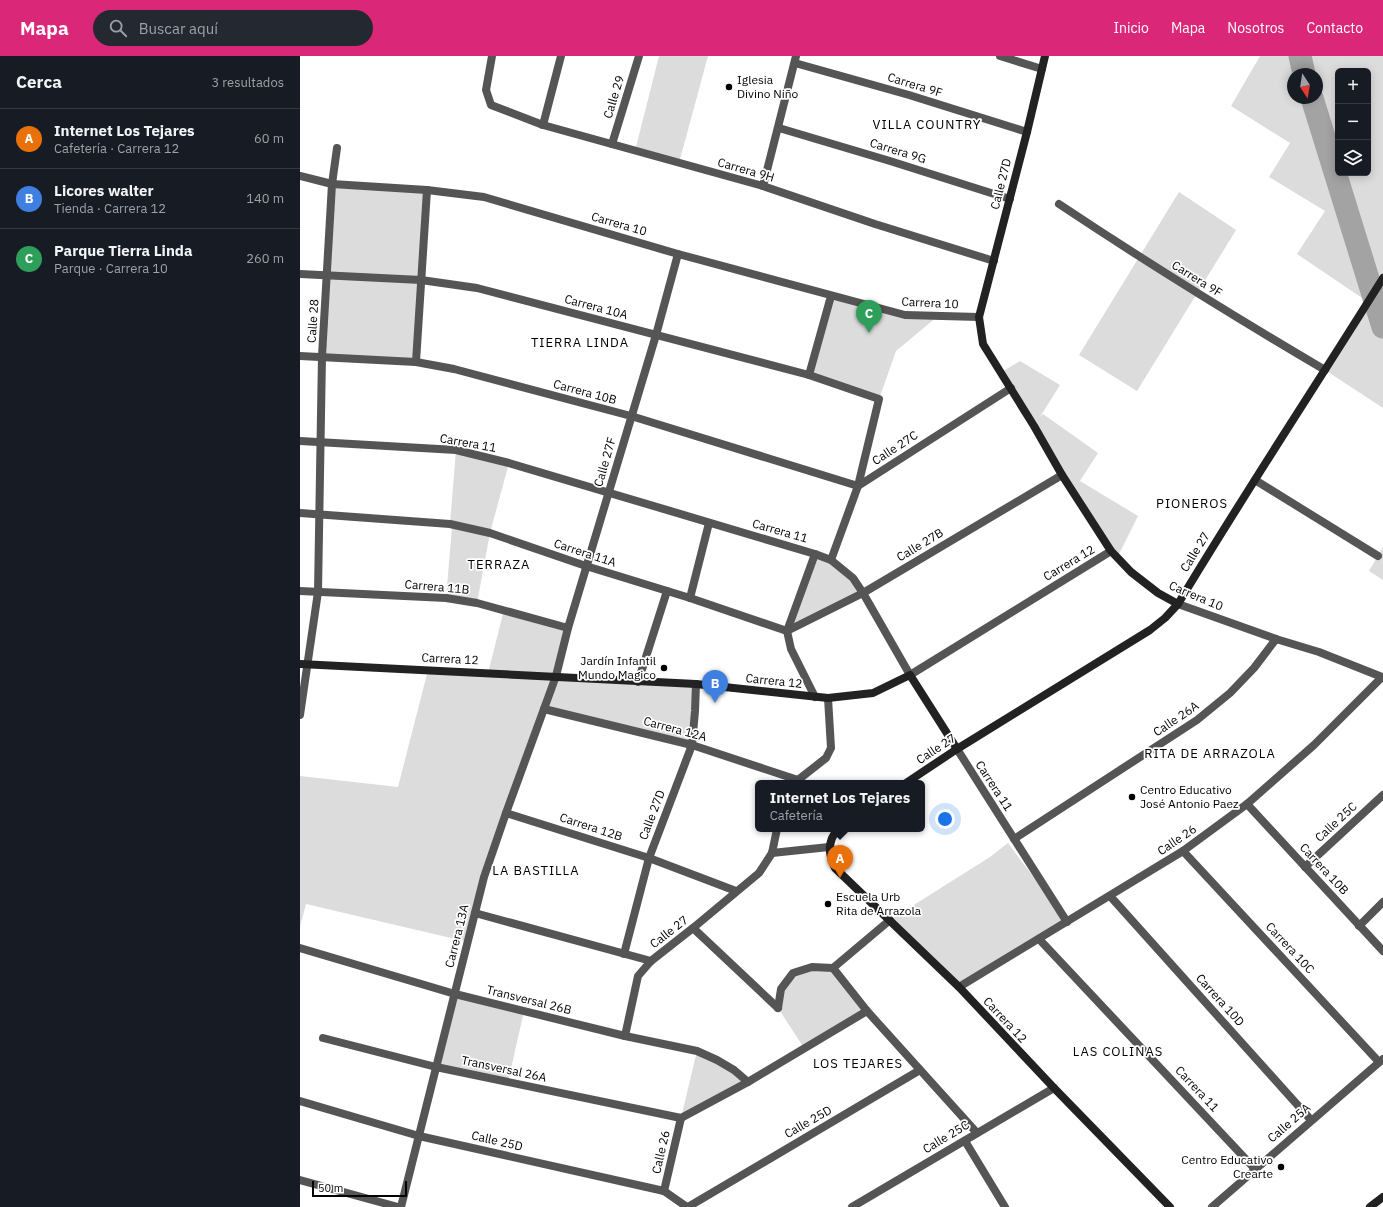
<!DOCTYPE html>
<html lang="es">
<meta charset="utf-8">
<style>
body{margin:0;font-family:"IBM Plex Sans",sans-serif;background:#242831;color:#f1f3f6}
.controls{position:absolute;right:12px;top:12px;display:grid;overflow:hidden;border-radius:6px;box-shadow:0 2px 10px #0003}
.controls button{width:36px;height:36px;display:grid;place-items:center;padding:0;border:0;border-bottom:1px solid #363941;background:#171b24;color:#f1f3f6;font:20px sans-serif}
.compass{position:absolute;left:987px;top:12px;width:36px;height:36px;border-radius:50%;background:#171b24;box-shadow:0 2px 10px #0003;rotate:168deg}
.scale{position:absolute;left:12px;bottom:10px;width:95px;box-sizing:border-box;padding-left:4px;border:2px solid #000;border-top:0;font-size:11px;line-height:14px;white-space:nowrap;color:#000;-webkit-text-stroke:3px #fff;paint-order:stroke}
.you{position:absolute;left:645px;top:763px;width:14px;height:14px;margin:-10px;border:3px solid #fff;border-radius:50%;background:#1a73e8;box-shadow:0 0 0 6px #1a73e833}
.badge{display:grid;place-items:center;width:26px;height:26px;border-radius:50%;background:#db2777;color:#fff;font-size:13px;font-weight:700}
.pin{position:absolute;translate:-50% -33px;filter:drop-shadow(0 1px 2px #0008)}
.pin::after{content:'';position:absolute;top:21px;width:14px;height:12px;background:inherit;clip-path:polygon(0 0,100% 0,50% 100%)}
.popup{position:absolute;left:455px;top:724px;width:170px;height:52px;box-sizing:border-box;display:grid;place-content:center;border-radius:6px;background:#171b24;filter:drop-shadow(0 1px 3px #0005);font-size:13px;white-space:nowrap;color:#9ea1a6}
.popup b{font-size:15px;color:#f1f3f6}
.popup::after{content:'';position:absolute;left:50%;top:100%;margin-left:-8px;border:8px solid transparent;border-top-color:#171b24}
.list{margin:0;padding:0;list-style:none}
h2{display:flex;justify-content:space-between;align-items:center;height:52px;margin:0;padding:0 16px;font-size:17px}
h2 small{font-size:13px;font-weight:400;color:#9ea1a6}
.list li{display:grid;grid-template-columns:26px 1fr auto;gap:12px;align-items:center;box-sizing:border-box;height:60px;padding:0 16px;border-top:1px solid #363941}
.list b{display:block;font-size:15px;white-space:nowrap}
.list p{margin:0;font-size:13px;white-space:nowrap;color:#9ea1a6}
.list em{font-size:13px;font-style:normal;color:#9ea1a6}
.icon{flex:none;width:22px;height:22px;fill:none;stroke:currentColor;stroke-width:2;stroke-linecap:round;stroke-linejoin:round}
.map{position:relative;flex:none;width:1083px;height:1151px;overflow:hidden}
header{display:flex;align-items:center;gap:24px;box-sizing:border-box;height:56px;padding:0 20px;background:#db2777;color:#fff}
header strong{font-size:19px}
nav{display:flex;gap:22px;margin-inline-start:auto;font-size:14px}
.search{width:280px;height:36px;background:#242831;display:flex;align-items:center;gap:10px;box-sizing:border-box;padding:0 14px;border-radius:22px;color:#9ea1a6;font-size:15px}
main{display:flex}
aside{flex:1;background:#171b24}
.map>svg:first-child{display:block}
.green{fill:#dcdcdc;fill-rule:evenodd}
.lines{fill:none;stroke-linecap:round;stroke-linejoin:round}
.river{stroke:#a3a3a3;stroke-width:23}
.street{stroke:#555;stroke-width:8}
.secondary{stroke:#222;stroke-width:8}
.poi-dot{fill:#000;stroke:#fff;stroke-width:1.5}
.labels{text-anchor:middle;stroke-width:3.5;stroke-linejoin:round;paint-order:stroke}
.poi-label{font-size:12px;fill:#000;stroke:#fff;text-anchor:start}
.street-label{font-size:12px;fill:#000;stroke:#fff}
.neighbourhood-label{font-size:13px;letter-spacing:1px;fill:#000;stroke:#fff}
</style>
<header>
<strong>Mapa</strong>
<div class="search"><svg class="icon" aria-label="search" viewBox="0 0 24 24"><circle cx="10" cy="10" r="6"/><path d="M15 15l6 6"/></svg>Buscar aquí</div>
<nav><a>Inicio</a><a>Mapa</a><a>Nosotros</a><a>Contacto</a></nav>
</header>
<main>
<aside>
<h2>Cerca<small>3 resultados</small></h2>
<ul class="list">
<li><span class="badge" style="background:#e8710a">A</span><div><b>Internet Los Tejares</b><p>Cafetería · Carrera 12</p></div><em>60 m</em></li>
<li><span class="badge" style="background:#3f7fe0">B</span><div><b>Licores walter</b><p>Tienda · Carrera 12</p></div><em>140 m</em></li>
<li><span class="badge" style="background:#2e9e5b">C</span><div><b>Parque Tierra Linda</b><p>Parque · Carrera 10</p></div><em>260 m</em></li>
</ul>
</aside>
<div class="map">
<svg width="1083" height="1151" viewBox="0 0 1083 1151">
<rect width="100%" height="100%" fill="#fff"/>
<g class="green">
<path d="M359,0H408L379,107L335,95Z"/>
<path d="M960,0H1083V222L1076,233L1083,238V352L1025,314L1068,246L997,198L1025,155L969,121L990,87L931,50ZM1038,15H1068V117H1038ZM993,18H1017V42H993Z"/>
<path d="M32,128L127,134L116,306L22,300Z"/>
<path d="M879,136L936,174L837,335L779,299Z"/>
<path d="M531,240L605,259L638,260L596,295L579,343L509,319Z"/>
<path d="M720,305L760,329L740,361L743,358L798,397L776,431L780,425L838,460L817,502L700,317Z"/>
<path d="M156,394L209,407L190,477L177,547L146,542L152,471L150,468Z"/>
<path d="M1083,491V524L1069,515Z"/>
<path d="M515,498L553,522L559,536L487,575Z"/>
<path d="M204,554L268,572L256,620L396,628L392,689L244,653L206,757L168,886L6,848L0,871V720L98,731L128,614L188,617Z"/>
<path d="M708,787L767,866L659,931L590,864L690,801Z"/>
<path d="M533,912L567,955L504,992L478,952L481,933L493,917Z"/>
<path d="M155,938L224,955L208,1026L136,1011Z"/>
<path d="M397,995L448,1026L381,1062Z"/>
</g>
<g class="lines">
<g class="river">
<path d="M1000,0L1004,18"/>
<path d="M1012,42L1083,271"/>
</g>
<g class="street">
<path d="M192,0L186,34L191,49L243,69L463,130L575,168L694,205"/>
<path d="M700,0L742,13"/>
<path d="M495,7L609,39L727,76"/>
<path d="M243,69L261,0"/>
<path d="M479,72L590,105L710,143"/>
<path d="M312,88L339,0"/>
<path d="M0,120L32,128L127,134L184,141L378,198L605,259L679,261"/>
<path d="M463,130L496,0"/>
<path d="M759,148C846,206 935,261 1025,314"/>
<path d="M0,218L121,224L177,232L509,319L579,343L558,430L331,360L154,313L116,306L0,300"/>
<path d="M116,306L127,134"/>
<path d="M509,319L531,240"/>
<path d="M0,385L156,394L209,407L515,498L531,504L553,522L563,537L610,619L811,495"/>
<path d="M955,424L1078,500"/>
<path d="M0,457L150,468L190,477L286,510L390,542L487,575"/>
<path d="M515,498L487,575L491,593L515,641"/>
<path d="M531,504L558,430L711,332"/>
<path d="M0,535L146,542L177,547L268,572"/>
<path d="M390,542L409,467"/>
<path d="M487,575L563,537L762,419"/>
<path d="M338,626L367,535"/>
<path d="M244,653L392,689L498,724"/>
<path d="M0,659L18,536L22,300L32,128L37,92"/>
<path d="M657,693L767,866"/>
<path d="M497,727L498,724L526,702L531,692L528,642"/>
<path d="M947,748L1083,895"/>
<path d="M206,757L349,802L436,835"/>
<path d="M714,783L897,664L930,637L954,612L976,583"/>
<path d="M883,795L1079,1006"/>
<path d="M472,797L529,791"/>
<path d="M1005,811L1083,739"/>
<path d="M810,840L1011,1064"/>
<path d="M175,857L351,905"/>
<path d="M1059,870L1083,846"/>
<path d="M393,872L478,952"/>
<path d="M739,883L955,1113"/>
<path d="M0,892L155,938L325,980L397,995L417,1004L434,1014L448,1026"/>
<path d="M324,898L349,802L392,689L395,655L396,628"/>
<path d="M533,912L567,955L677,1077"/>
<path d="M659,931L883,795L947,748L1014,689L1082,621L1019,596L976,583L878,548"/>
<path d="M478,952L481,933L493,917L512,911L533,912L590,864"/>
<path d="M325,980L338,920L351,905L393,872L459,817L472,797L477,773"/>
<path d="M23,982L136,1011L381,1062"/>
<path d="M0,1045L119,1080L364,1135L387,1151"/>
<path d="M381,1062L448,1026L567,955"/>
<path d="M665,1085L705,1151"/>
<path d="M0,1124L98,1151"/>
<path d="M364,1135L381,1062"/>
<path d="M101,1151L184,821L206,757L256,620L268,572L356,279L378,198"/>
<path d="M388,1151L620,1014"/>
<path d="M552,1151L754,1032"/>
<path d="M912,1151L1083,1003"/>
</g>
<g class="secondary">
<path d="M745,0L727,76L679,261L683,288L734,370L762,419L811,495L831,516L858,537L878,548"/>
<path d="M0,608L396,628L528,642L573,637L610,619L657,693"/>
<path d="M606,727L657,693L850,574L865,562L878,548C944,438 1015,331 1083,222"/>
<path d="M538,773C527,785 528,798 535,812L659,931L754,1032L870,1151"/>
<path d="M1070,1151L1083,1141"/>
</g>
</g>
<g class="poi-dot">
<circle cx="429" cy="31" r="4"/>
<circle cx="364" cy="612" r="4"/>
<circle cx="832" cy="741" r="4"/>
<circle cx="528" cy="848" r="4"/>
<circle cx="981" cy="1111" r="4"/>
</g>
<g class="labels">
<g class="poi-label">
<text x="437" y="28">Iglesia<tspan x="437" dy="14">Divino Niño</tspan></text>
<text x="356" y="609" text-anchor="end">Jardín Infantil<tspan x="356" dy="14">Mundo Magico</tspan></text>
<text x="840" y="738">Centro Educativo<tspan x="840" dy="14">José Antonio Paez</tspan></text>
<text x="536" y="845">Escuela Urb<tspan x="536" dy="14">Rita de Arrazola</tspan></text>
<text x="973" y="1108" text-anchor="end">Centro Educativo<tspan x="973" dy="14">Crearte</tspan></text>
</g>
<g class="street-label">
<text transform="translate(615 29) rotate(17)" y="4">Carrera 9F</text>
<text transform="translate(314 41) rotate(-73)" y="4">Calle 29</text>
<text transform="translate(598 95) rotate(17)" y="4">Carrera 9G</text>
<text transform="translate(446 114) rotate(16)" y="4">Carrera 9H</text>
<text transform="translate(701 128) rotate(-76)" y="4">Calle 27D</text>
<text transform="translate(319 168) rotate(16)" y="4">Carrera 10</text>
<text transform="translate(897 223) rotate(32)" y="4">Carrera 9F</text>
<text transform="translate(630 247) rotate(3)" y="4">Carrera 10</text>
<text transform="translate(296 251) rotate(15)" y="4">Carrera 10A</text>
<text transform="translate(13 265) rotate(-86)" y="4">Calle 28</text>
<text transform="translate(285 336) rotate(15)" y="4">Carrera 10B</text>
<text transform="translate(168 387) rotate(10)" y="4">Carrera 11</text>
<text transform="translate(595 392) rotate(-33)" y="4">Calle 27C</text>
<text transform="translate(305 406) rotate(-74)" y="4">Calle 27F</text>
<text transform="translate(480 475) rotate(16)" y="4">Carrera 11</text>
<text transform="translate(620 489) rotate(-31)" y="4">Calle 27B</text>
<text transform="translate(895 496) rotate(-58)" y="4">Calle 27</text>
<text transform="translate(285 497) rotate(18)" y="4">Carrera 11A</text>
<text transform="translate(769 507) rotate(-31)" y="4">Carrera 12</text>
<text transform="translate(137 531) rotate(5)" y="4">Carrera 11B</text>
<text transform="translate(896 540) rotate(23)" y="4">Carrera 10</text>
<text transform="translate(150 603) rotate(3)" y="4">Carrera 12</text>
<text transform="translate(474 625) rotate(6)" y="4">Carrera 12</text>
<text transform="translate(876 663) rotate(-34)" y="4">Calle 26A</text>
<text transform="translate(375 673) rotate(15)" y="4">Carrera 12A</text>
<text transform="translate(636 693) rotate(-33)" y="4">Calle 27</text>
<text transform="translate(694 730) rotate(57)" y="4">Carrera 11</text>
<text transform="translate(352 759) rotate(-69)" y="4">Calle 27D</text>
<text transform="translate(1036 766) rotate(-43)" y="4">Calle 25C</text>
<text transform="translate(291 771) rotate(18)" y="4">Carrera 12B</text>
<text transform="translate(877 784) rotate(-34)" y="4">Calle 26</text>
<text transform="translate(1024 813) rotate(47)" y="4">Carrera 10B</text>
<text transform="translate(369 876) rotate(-38)" y="4">Calle 27</text>
<text transform="translate(157 880) rotate(-76)" y="4">Carrera 13A</text>
<text transform="translate(990 892) rotate(47)" y="4">Carrera 10C</text>
<text transform="translate(229 944) rotate(14)" y="4">Transversal 26B</text>
<text transform="translate(920 944) rotate(48)" y="4">Carrera 10D</text>
<text transform="translate(705 964) rotate(47)" y="4">Carrera 12</text>
<text transform="translate(204 1013) rotate(12)" y="4">Transversal 26A</text>
<text transform="translate(897 1033) rotate(47)" y="4">Carrera 11</text>
<text transform="translate(508 1066) rotate(-30)" y="4">Calle 25D</text>
<text transform="translate(989 1067) rotate(-41)" y="4">Calle 25A</text>
<text transform="translate(646 1081) rotate(-31)" y="4">Calle 25C</text>
<text transform="translate(197 1085) rotate(13)" y="4">Calle 25D</text>
<text transform="translate(361 1096) rotate(-77)" y="4">Calle 26</text>
</g>
<g class="neighbourhood-label">
<text x="627" y="73">VILLA COUNTRY</text>
<text x="280" y="291">TIERRA LINDA</text>
<text x="892" y="452">PIONEROS</text>
<text x="199" y="513">TERRAZA</text>
<text x="910" y="702">RITA DE ARRAZOLA</text>
<text x="236" y="819">LA BASTILLA</text>
<text x="818" y="1000">LAS COLINAS</text>
<text x="558" y="1012">LOS TEJARES</text>
</g>
</g>
</svg>
<div class="controls">
<button>+</button>
<button>−</button>
<button><svg class="icon" aria-label="layers" viewBox="0 0 24 24"><path d="M12 4l9 5-9 5-9-5zM3 14l9 5 9-5"/></svg></button>
</div>
<svg class="compass" viewBox="-18 -18 36 36"><path d="M0-13l5 13h-10z" fill="#e53935"/><path d="M0 13l5-13h-10z" fill="#9ea1a6"/></svg>
<div class="scale">50 m</div>
<div class="you"></div>
<div class="pin badge" style="left:540px;top:822px;background:#e8710a">A</div>
<div class="popup"><b>Internet Los Tejares</b>Cafetería</div>
<div class="pin badge" style="left:415px;top:647px;background:#3f7fe0">B</div>
<div class="pin badge" style="left:569px;top:277px;background:#2e9e5b">C</div>
</div>
</main>
